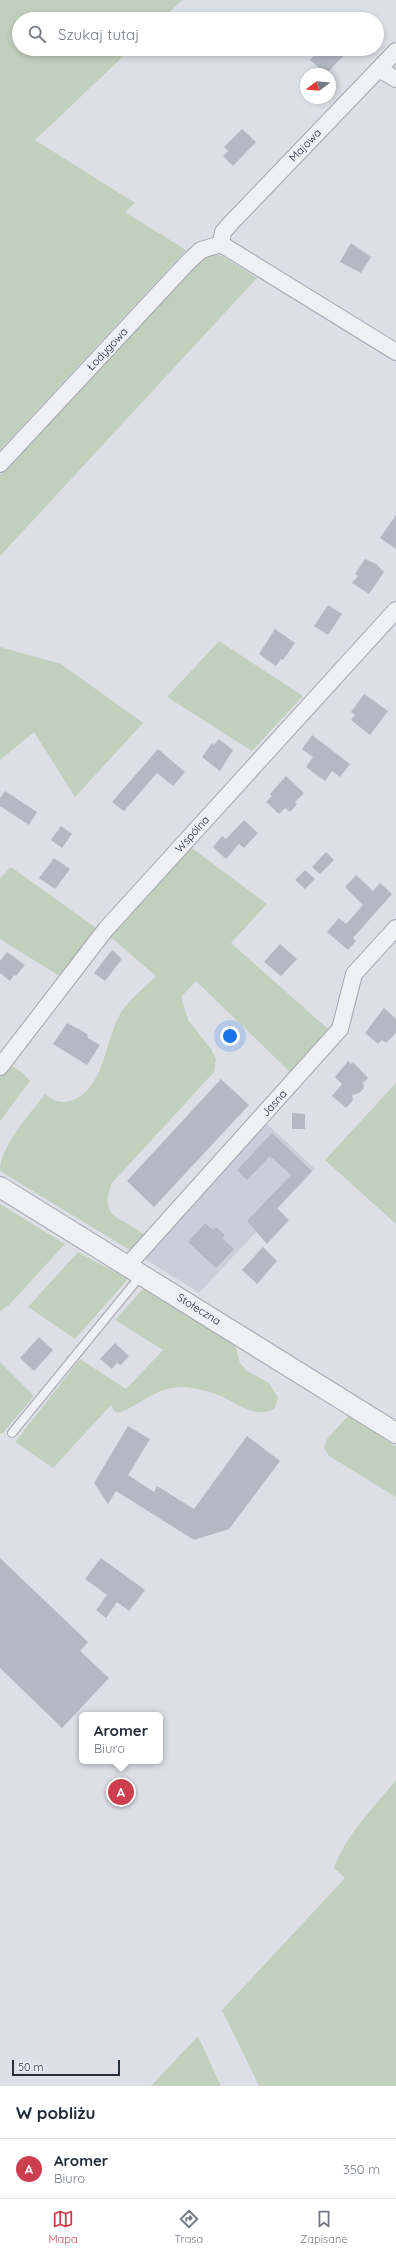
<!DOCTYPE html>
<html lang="pl">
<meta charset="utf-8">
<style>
body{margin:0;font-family:Quicksand,sans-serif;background:#f6f6f7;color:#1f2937}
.compass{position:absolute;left:300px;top:68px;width:36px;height:36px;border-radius:50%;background:#fff;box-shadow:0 2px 6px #0003;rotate:254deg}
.scale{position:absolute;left:12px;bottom:10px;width:108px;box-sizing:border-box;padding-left:4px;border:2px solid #262d3c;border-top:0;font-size:11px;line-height:14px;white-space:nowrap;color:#262d3c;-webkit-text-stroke:3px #ebeef4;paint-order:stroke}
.you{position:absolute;left:230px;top:1036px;width:14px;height:14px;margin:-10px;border:3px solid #fff;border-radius:50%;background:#1a73e8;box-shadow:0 0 0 6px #1a73e833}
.badge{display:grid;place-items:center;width:26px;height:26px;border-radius:50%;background:#cd3f4f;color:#fff;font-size:13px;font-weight:700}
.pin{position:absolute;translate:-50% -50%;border:2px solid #fff;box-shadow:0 1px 4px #0006}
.popup{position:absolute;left:79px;top:1712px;width:84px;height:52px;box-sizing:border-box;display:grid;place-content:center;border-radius:6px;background:#fff;filter:drop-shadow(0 1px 3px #0005);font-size:13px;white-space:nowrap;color:#747a83}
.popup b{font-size:15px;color:#1f2937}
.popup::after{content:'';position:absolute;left:50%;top:100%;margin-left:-8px;border:8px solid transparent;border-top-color:#fff}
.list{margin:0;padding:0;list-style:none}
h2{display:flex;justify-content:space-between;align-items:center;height:52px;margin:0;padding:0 16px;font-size:17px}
h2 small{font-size:13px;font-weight:400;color:#747a83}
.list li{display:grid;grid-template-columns:26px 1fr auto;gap:12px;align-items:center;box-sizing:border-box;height:60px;padding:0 16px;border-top:1px solid #e0e1e3}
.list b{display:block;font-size:15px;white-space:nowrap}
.list p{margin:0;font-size:13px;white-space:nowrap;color:#747a83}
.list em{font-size:13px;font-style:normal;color:#747a83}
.icon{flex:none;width:22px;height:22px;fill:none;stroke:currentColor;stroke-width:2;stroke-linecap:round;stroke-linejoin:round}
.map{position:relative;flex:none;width:396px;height:2086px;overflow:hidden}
.search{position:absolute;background:#fff;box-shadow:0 2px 6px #0003;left:12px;right:12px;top:12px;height:44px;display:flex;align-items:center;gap:10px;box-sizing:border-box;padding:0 14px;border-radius:22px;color:#747a83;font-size:15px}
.sheet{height:112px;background:#fff}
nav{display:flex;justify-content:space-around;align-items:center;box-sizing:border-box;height:56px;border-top:1px solid #e0e1e3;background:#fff;font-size:11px;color:#747a83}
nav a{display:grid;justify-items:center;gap:2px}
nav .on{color:#cd3f4f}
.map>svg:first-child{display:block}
.built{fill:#caced8}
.green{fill:#c1d0bd}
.building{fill:#b3b8c3}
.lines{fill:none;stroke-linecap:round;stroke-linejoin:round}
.service-casing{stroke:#a2a6b0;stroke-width:10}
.minor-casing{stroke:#a2a6b0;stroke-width:18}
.tertiary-casing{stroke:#a2a6b0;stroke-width:22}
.service{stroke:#eef0f4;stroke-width:8}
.minor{stroke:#eef0f4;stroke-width:16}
.tertiary{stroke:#eef0f4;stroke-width:20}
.labels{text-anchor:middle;stroke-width:4;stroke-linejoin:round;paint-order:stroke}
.street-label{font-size:11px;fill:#262d3c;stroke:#ebeef4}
</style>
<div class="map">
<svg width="396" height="2086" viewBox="0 0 396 2086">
<rect width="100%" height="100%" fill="#dcdfe6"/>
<path class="built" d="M265,1122L315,1169L199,1293L145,1259Z"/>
<g class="green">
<path d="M0,0H182L162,19H19V49H131L35,140L135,203L125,212L186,250L0,450Z"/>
<path d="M214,254L222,256L257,278L0,556V475L197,264L205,257Z"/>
<path d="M219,641L303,696L252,751L167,697Z"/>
<path d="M0,647L61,664L143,723L75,797L34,732L0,760Z"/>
<path d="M189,846L267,904L231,943L328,1029L290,1072L196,981L181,997L188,1020L211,1049L216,1059L214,1072L112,1183C96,1222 127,1216 146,1237L133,1252L0,1171C0,1146 30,1114 45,1094C51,1100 60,1104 70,1101C105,1090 104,1042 120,1014C126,1003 146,986 156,976L109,936Z"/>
<path d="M11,867L99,930L61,977L0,939V878Z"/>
<path d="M9,1064L23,1073L30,1081L0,1121V1076Z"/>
<path d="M396,1083V1224L325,1160Z"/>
<path d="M0,1204L65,1244L9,1305L0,1311Z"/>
<path d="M78,1252L128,1279L75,1339L28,1307Z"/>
<path d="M143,1289L235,1345L240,1363L247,1371L269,1383L278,1398L274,1409C255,1419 239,1404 221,1396C210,1391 192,1387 179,1387C156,1388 139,1406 118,1413L114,1411L111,1405L53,1468L15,1442L80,1359L126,1389L163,1350L115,1320Z"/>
<path d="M0,1362L34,1396L2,1434L0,1433Z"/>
<path d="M348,1416L396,1446V1497L329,1456L324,1448L327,1439Z"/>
<path d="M396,1780V2086H259L222,2010L345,1878L334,1868C346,1834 374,1808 396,1780Z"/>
<path d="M198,2036L221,2086H151Z"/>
</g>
<g class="building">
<path d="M320,49H350L326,74L310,60Z"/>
<path d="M242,129L256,142L233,166L223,156L228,151L224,147Z"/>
<path d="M351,243L371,257L361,273L340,262Z"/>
<path d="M396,515V549L380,538Z"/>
<path d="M365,559L376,564L384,572L369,594L352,583L358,576L355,574Z"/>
<path d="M328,605L342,614L328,635L314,626Z"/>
<path d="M275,629L295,643L283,660L281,659L276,666L259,654Z"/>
<path d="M364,694L388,711L370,735L351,720L355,715L351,712Z"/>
<path d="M312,735L350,764L340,777L332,771L325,781L306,767L313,757L302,749Z"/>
<path d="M219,739L233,750L220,771L202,757L212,743L214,745Z"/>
<path d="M158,749L185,772L173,786L157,773L124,811L112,802Z"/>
<path d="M286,776L304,793L295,802L297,804L290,812L285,808L279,814L266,802L272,796L270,794Z"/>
<path d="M5,791L37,812L29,825L0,806V798Z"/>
<path d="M244,820L258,833L244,848L239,844L226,859L213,847L222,836L226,839Z"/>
<path d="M61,826L72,834L62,848L51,840Z"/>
<path d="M326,852L334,860L320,874L312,867Z"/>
<path d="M54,858L70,869L55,889L39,878Z"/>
<path d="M305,870L315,879L305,889L295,880Z"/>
<path d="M356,875L373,891L380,883L392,894L353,938L356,941L348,950L327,932L339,918L346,924L363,905L345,887Z"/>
<path d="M280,944L297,959L281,976L264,962Z"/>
<path d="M112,950L122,959L105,981L94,973Z"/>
<path d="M7,952L25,965L16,976L14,975L10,981L0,973V961Z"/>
<path d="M384,1008L396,1019V1033L386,1043L382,1040L378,1044L365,1033Z"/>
<path d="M67,1023L82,1031L87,1034L88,1038L100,1045L87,1065L53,1044Z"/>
<path d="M348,1061L351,1064L353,1062L368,1078L363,1083L364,1088L359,1093L352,1095L353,1100L346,1108L332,1096L342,1084L335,1077Z"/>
<path d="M221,1079L249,1105L154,1207L127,1181Z"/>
<path d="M292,1113L305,1114V1129H292Z"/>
<path d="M272,1133L312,1171L277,1208L289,1220L267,1244L247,1221L291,1175L270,1156L247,1180L237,1170Z"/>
<path d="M205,1223L213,1230L216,1227L225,1235L222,1238L234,1249L216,1268L188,1242Z"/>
<path d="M263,1247L277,1261L257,1284L242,1270Z"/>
<path d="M39,1337L53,1350L34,1371L20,1358Z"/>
<path d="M115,1343L129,1356L121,1365L117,1363L112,1369L100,1359Z"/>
<path d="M128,1426L150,1439L128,1475L154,1492L157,1486L194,1509L247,1436L280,1461L229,1529L194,1540L116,1491L108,1504L94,1483Z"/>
<path d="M0,1558L88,1642L80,1651L109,1678L62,1728L0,1668Z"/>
<path d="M101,1558L145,1590L129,1611L117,1602L106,1618L96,1610L107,1595L85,1579Z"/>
</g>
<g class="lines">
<g class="service-casing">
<path id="service" d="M12,1433L142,1274"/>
</g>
<g class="minor-casing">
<g id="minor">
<path d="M379,69L396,79"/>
<path d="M221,244L223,232L231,223L396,51"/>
<path d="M221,244L396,352"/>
<path d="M0,464L189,261L201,250L221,244"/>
<path d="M0,1067L106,929L396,610"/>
<path d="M128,1265L340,1029L354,974L396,928"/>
</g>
</g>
<g class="tertiary-casing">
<path id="tertiary" d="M0,1187L396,1433"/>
</g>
<use href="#service" class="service"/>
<use href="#minor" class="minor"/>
<use href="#tertiary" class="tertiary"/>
</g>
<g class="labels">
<g class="street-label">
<text transform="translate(305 145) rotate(-46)" y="4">Majowa</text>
<text transform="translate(107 349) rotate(-47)" y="4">Łodygowa</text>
<text transform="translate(192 834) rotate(-48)" y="4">Wspólna</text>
<text transform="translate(274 1103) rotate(-48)" y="4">Jasna</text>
<text transform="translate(199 1309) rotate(32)" y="4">Stołeczna</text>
</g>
</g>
</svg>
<svg class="compass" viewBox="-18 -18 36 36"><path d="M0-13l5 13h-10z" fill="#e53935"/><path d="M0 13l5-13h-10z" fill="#747a83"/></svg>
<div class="scale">50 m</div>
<div class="you"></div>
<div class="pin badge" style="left:121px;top:1792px">A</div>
<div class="popup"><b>Aromer</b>Biuro</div>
<div class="search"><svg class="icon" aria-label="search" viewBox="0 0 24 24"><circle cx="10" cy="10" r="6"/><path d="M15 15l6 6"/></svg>Szukaj tutaj</div>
</div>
<section class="sheet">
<h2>W pobliżu<small></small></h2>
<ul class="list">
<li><span class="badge">A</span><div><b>Aromer</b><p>Biuro</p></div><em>350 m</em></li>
</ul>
</section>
<nav>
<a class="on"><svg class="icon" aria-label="map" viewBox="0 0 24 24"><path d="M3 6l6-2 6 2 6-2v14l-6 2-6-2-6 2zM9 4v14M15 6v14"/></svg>Mapa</a>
<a><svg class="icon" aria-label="directions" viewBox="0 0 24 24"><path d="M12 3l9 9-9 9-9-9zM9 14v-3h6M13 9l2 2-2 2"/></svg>Trasa</a>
<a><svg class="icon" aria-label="saved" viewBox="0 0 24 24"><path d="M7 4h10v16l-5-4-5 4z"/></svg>Zapisane</a>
</nav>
